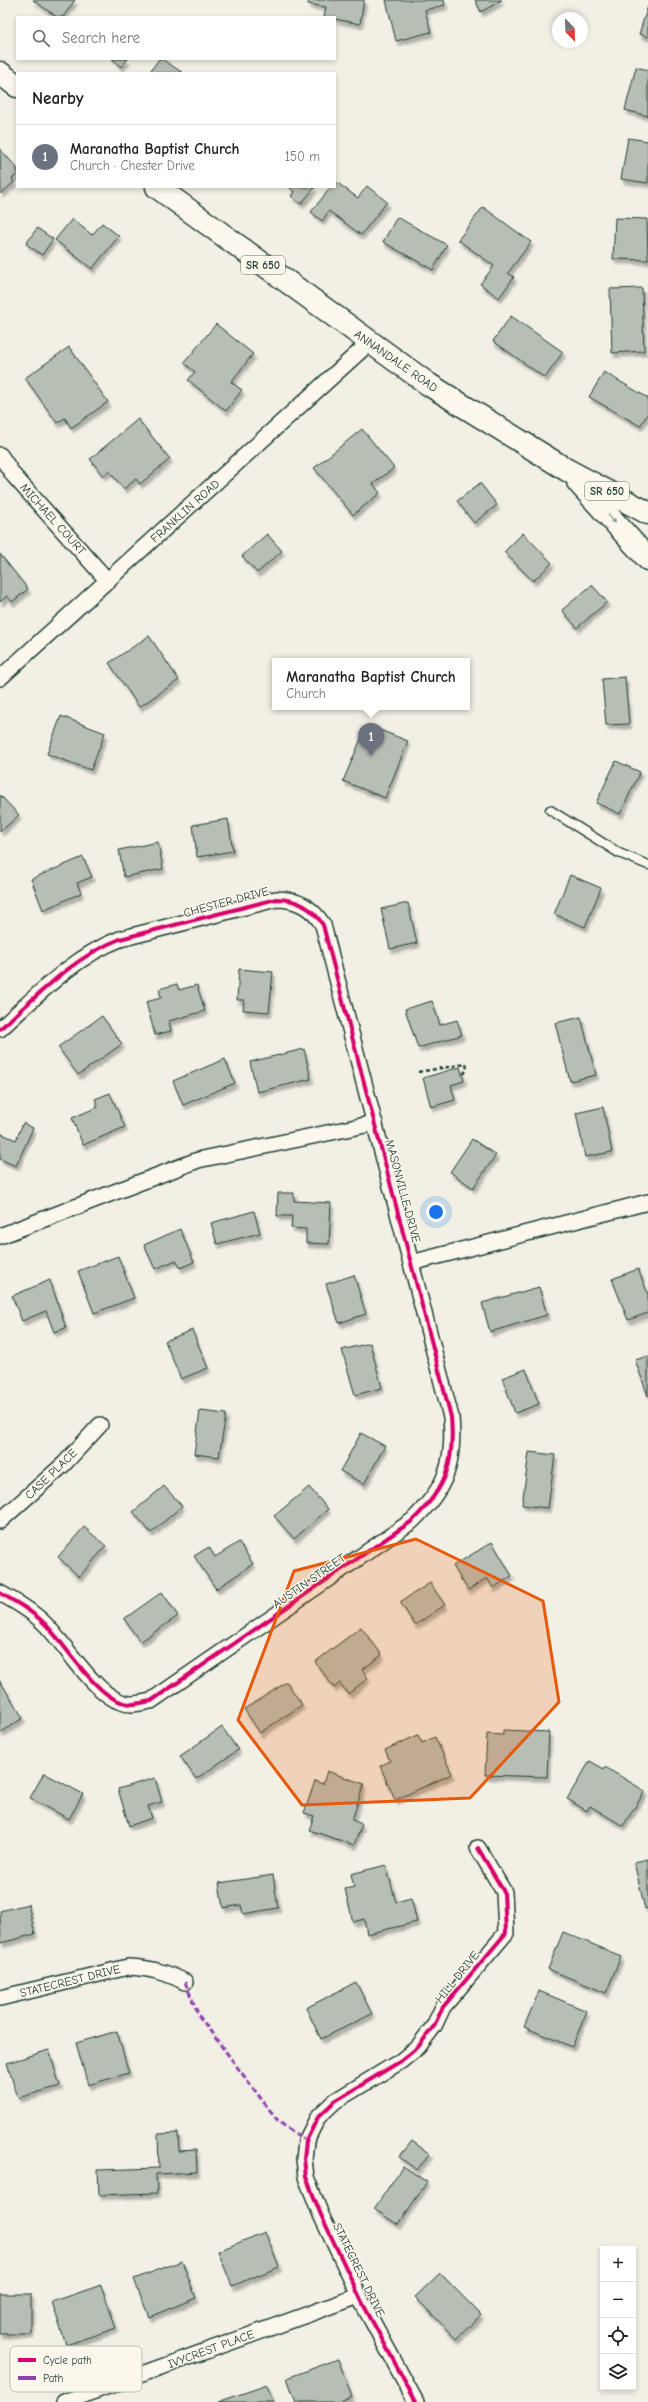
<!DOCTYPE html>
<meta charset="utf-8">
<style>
body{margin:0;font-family:"Comic Neue",sans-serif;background:#f6f6f6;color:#202124}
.controls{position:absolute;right:12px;bottom:12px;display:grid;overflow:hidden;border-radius:0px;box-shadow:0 2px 6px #0003}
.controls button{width:36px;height:36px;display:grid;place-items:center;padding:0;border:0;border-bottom:1px solid #e0e0e0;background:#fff;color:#202124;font:20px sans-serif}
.compass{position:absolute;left:552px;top:12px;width:36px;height:36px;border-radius:50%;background:#fff;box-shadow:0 2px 6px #0003;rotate:157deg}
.you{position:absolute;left:436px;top:1212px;width:14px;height:14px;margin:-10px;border:3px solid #fff;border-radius:50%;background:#1a73e8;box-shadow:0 0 0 6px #1a73e833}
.badge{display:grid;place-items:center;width:26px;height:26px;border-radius:50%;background:#1a73e8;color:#fff;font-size:13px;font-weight:700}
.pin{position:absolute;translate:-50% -33px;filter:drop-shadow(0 1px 2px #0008)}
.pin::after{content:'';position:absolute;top:21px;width:14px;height:12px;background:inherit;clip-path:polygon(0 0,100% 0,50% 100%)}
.popup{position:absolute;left:272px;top:658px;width:198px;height:52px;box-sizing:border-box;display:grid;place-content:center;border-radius:0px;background:#fff;filter:drop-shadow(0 1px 3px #0005);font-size:13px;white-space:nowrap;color:#757577}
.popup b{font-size:15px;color:#202124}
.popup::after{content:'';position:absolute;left:50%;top:100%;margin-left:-8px;border:8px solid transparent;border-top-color:#fff}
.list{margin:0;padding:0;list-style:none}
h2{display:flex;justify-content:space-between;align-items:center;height:52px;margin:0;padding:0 16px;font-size:17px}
h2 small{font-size:13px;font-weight:400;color:#757577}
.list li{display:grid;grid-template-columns:26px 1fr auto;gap:12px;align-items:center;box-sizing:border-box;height:64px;padding:0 16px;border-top:1px solid #e0e0e0}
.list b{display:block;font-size:15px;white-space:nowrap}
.list p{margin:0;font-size:13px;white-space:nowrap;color:#757577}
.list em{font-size:13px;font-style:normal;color:#757577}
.icon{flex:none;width:22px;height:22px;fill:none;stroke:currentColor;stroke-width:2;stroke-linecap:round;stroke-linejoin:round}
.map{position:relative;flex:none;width:648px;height:2402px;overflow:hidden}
.search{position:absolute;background:#fff;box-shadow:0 2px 6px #0003;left:16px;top:16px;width:320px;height:44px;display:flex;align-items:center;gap:10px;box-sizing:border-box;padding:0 14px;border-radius:0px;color:#757577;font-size:15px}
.panel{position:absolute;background:#fff;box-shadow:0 2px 6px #0003;left:16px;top:72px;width:320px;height:116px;border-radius:0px}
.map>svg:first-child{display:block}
.building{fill:#b7beb3;stroke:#1f3d34;filter:url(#shadow)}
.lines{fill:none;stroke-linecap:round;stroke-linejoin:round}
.service-casing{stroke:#1f3d34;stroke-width:11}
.minor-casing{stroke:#1f3d34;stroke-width:18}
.primary-casing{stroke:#1f3d34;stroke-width:25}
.path{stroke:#1f3d34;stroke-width:2.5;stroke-dasharray:4 3;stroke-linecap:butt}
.service{stroke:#fbf7ec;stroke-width:8}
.minor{stroke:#fbf7ec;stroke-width:15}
.primary{stroke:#fbf7ec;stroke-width:22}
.quiet{stroke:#8e44ad;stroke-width:3;stroke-dasharray:6 3;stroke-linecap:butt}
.cycleway-casing{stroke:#fbf7ec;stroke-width:6}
.cycleway{stroke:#d6006c;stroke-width:4}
.oneway{fill:#8d9a90}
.marked{fill:#e8590c;fill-opacity:0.2;stroke:#e8590c;stroke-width:3;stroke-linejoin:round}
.labels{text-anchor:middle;stroke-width:3;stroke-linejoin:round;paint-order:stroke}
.shield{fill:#fbf7ec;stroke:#61756b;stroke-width:1}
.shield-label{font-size:11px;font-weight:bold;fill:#1f3d34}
.street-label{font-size:12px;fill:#1f3d34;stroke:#fbf7ec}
.key{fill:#fbf7ec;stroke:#b9bfb5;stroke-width:1}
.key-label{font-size:11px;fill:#1f3d34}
</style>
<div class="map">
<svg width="648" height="2402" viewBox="0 0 648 2402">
<defs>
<filter id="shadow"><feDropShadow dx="2.5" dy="4.5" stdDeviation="1" flood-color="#0004"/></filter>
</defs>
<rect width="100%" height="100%" fill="#f2f0e5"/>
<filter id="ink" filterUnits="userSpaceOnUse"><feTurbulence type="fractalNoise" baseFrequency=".025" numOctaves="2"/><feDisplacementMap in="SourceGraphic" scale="8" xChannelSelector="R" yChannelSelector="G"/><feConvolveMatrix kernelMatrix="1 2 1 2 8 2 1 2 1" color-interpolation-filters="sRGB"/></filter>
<g filter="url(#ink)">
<g class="building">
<path d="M33,0H75L63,17H57Z"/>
<path d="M309,0H364L360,24L335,19V17H324L326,7L308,4Z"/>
<path d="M386,0H444L445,5L425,10L431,32L396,41Z"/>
<path d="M475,0H502L481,12Z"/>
<path d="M648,6V37L639,34Z"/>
<path d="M112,59H128L121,67Z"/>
<path d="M159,59H162L183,73H149Z"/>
<path d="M636,67L648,70V116L625,110Z"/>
<path d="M628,138L648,141V183L621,179Z"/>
<path d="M0,149L17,168V174L12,179L14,182L1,194Z"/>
<path d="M335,181L358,198L367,186L387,202L361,235L329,211L322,221L311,212L331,187H335Z"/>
<path d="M289,187H315L301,204L291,196L294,192Z"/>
<path d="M483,207L531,242L508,273L514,277L499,298L480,284L494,266L458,240Z"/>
<path d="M397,217L447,245L433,270L383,242Z"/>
<path d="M615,218L647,219L648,260L613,259Z"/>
<path d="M72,219L92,235L102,223L119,236L92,269L55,240Z"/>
<path d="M37,228L53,239L42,255L26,244Z"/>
<path d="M642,288L644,351L612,353L610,289Z"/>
<path d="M511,316L563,352L545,378L493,341Z"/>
<path d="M216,324L253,354L231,382L242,390L226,411L188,380L195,372L184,363Z"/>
<path d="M69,347L108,402L71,428L65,418L57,423L25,378Z"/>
<path d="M604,372L648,398V413L640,426L589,397Z"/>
<path d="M138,419L170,459L140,484L136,479L124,489L109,471L103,476L90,459Z"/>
<path d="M362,429L394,468L373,484L380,493L353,515L314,468Z"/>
<path d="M480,483L497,505L474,523L457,501Z"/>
<path d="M523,533L552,563L533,581L504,552Z"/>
<path d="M267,534L282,551L257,573L242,556Z"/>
<path d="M0,554L28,589L12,602L7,596L0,602Z"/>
<path d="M592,585L607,602L577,628L562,610Z"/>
<path d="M149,636L179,680L139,707L109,663Z"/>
<path d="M625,677L629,724L606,725L602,679Z"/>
<path d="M61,716L105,733L91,770L47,754Z"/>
<path d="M367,725L408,741L385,798L343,781Z"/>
<path d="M616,761L640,772L620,814L596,803Z"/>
<path d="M0,795L19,815L0,832Z"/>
<path d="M228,819L233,851L197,857L193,825Z"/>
<path d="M158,842L163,869L124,877L119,850Z"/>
<path d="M83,857L92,877L77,883L81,893L43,910L31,879Z"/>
<path d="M570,875L601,888L585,927L554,914Z"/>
<path d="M408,903L417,943L390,949L381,909Z"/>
<path d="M239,969L273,972L269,1012L243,1010L244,1000H237Z"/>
<path d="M177,984L179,990L197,985L205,1011L169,1021L171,1031L155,1035L146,1002L161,998L159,989Z"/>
<path d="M432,1001L440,1025L457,1020L462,1035L418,1048L405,1009Z"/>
<path d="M102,1016L122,1044L78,1075L58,1047Z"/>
<path d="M581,1017L596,1075L570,1081L555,1023Z"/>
<path d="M304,1049L311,1079L257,1092L250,1062Z"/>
<path d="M225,1059L235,1083L183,1105L173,1081Z"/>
<path d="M460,1067L464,1081L451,1085L455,1100L431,1107L423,1078Z"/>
<path d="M110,1093L125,1127L83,1145L72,1118L98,1107L95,1099Z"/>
<path d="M603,1107L612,1152L585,1157L576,1113Z"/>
<path d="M23,1123L33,1128L16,1166L0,1159V1133L16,1140Z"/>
<path d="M472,1139L496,1155L473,1188L450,1172Z"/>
<path d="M278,1193H294V1201L331,1203L329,1244L306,1243V1229L291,1228L292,1216H277Z"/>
<path d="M254,1211L260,1233L217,1244L211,1223Z"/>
<path d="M180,1229L194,1262L180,1268L176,1260L155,1269L144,1245Z"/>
<path d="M118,1256L134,1298L94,1313L78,1271Z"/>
<path d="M638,1269L648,1294V1313L628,1320L612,1279Z"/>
<path d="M354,1275L366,1314L339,1323L326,1284Z"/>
<path d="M50,1280L66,1328L54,1332L46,1311L22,1321L12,1296Z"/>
<path d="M539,1287L547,1315L490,1332L482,1303Z"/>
<path d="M192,1330L208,1368L181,1379L165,1341Z"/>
<path d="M370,1343L382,1388L355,1395L342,1350Z"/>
<path d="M648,1356V1396L635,1360Z"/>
<path d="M526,1369L539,1404L515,1413L502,1378Z"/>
<path d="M200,1411L226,1414L219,1457L194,1454Z"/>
<path d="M361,1433L385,1446L364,1484L340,1471Z"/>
<path d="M529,1452L555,1455L548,1508L522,1505Z"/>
<path d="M164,1486L182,1506L151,1533L133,1512Z"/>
<path d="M309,1487L328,1509L294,1539L274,1516Z"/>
<path d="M84,1527L106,1546L79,1577L58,1557Z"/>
<path d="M239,1542L253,1564L216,1589L194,1556L209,1547L215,1557Z"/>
<path d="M492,1542L512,1576L493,1588L487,1578L468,1590L453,1566Z"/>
<path d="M430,1583L445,1605L415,1625L400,1602Z"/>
<path d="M162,1592L178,1616L140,1642L124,1619Z"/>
<path d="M361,1627L382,1655L362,1670L368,1678L348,1694L340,1683L334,1688L315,1662Z"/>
<path d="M0,1681L23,1718L0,1733Z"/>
<path d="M287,1682L302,1705L260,1733L244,1709Z"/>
<path d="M222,1727L238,1750L196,1779L180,1756Z"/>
<path d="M503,1730L549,1732L547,1777L485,1775L487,1734L503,1735Z"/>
<path d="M418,1735L422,1743L435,1737L452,1774L395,1800L380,1766L390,1761L385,1750Z"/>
<path d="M590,1761L604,1769L605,1767L645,1791L623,1826L590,1806L587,1811L567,1799Z"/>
<path d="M327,1771L364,1784L352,1820L362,1824L354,1845L309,1830L314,1816L304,1813L315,1781L323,1784Z"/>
<path d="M44,1773L83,1794L69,1819L30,1798Z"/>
<path d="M155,1778L162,1802L148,1806L152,1818L129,1826L118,1789Z"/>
<path d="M648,1859V1908L645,1909L634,1862Z"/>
<path d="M386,1865L396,1902L411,1898L417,1922L367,1934L364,1919L353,1922L345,1889L354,1887L351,1874Z"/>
<path d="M273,1875L278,1908L243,1914L241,1905L223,1908L219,1883Z"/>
<path d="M28,1904L35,1934L1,1943L0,1911Z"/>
<path d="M563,1932L621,1956L606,1993L548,1969Z"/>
<path d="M356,1982L372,2014L321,2039L306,2008Z"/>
<path d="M539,1991L587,2011L572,2047L524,2027Z"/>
<path d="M117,2031L129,2073L88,2085L76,2043Z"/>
<path d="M49,2050L60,2086L18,2098L7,2063Z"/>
<path d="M178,2133L179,2151L196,2150L197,2172L156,2174L157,2193L99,2195L98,2170L159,2168L158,2134Z"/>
<path d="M412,2141L430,2154L417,2170L399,2157Z"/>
<path d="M403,2166L427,2182L398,2225L374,2209Z"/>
<path d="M265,2232L279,2267L232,2286L218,2251Z"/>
<path d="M182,2261L196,2298L149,2317L134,2279Z"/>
<path d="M440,2273L481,2315L456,2339L415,2297Z"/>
<path d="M101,2285L116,2328L66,2345L52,2302Z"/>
<rect x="0" y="2294" width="31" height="40"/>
<path d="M338,2359L352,2397L340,2402H296L287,2378Z"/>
<path d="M267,2385L273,2402H218Z"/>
</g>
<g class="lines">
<g class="service-casing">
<path id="service" d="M550,810L619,853L648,865"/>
</g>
<g class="minor-casing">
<g id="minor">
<path d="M0,455L14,476L108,581"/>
<path d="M0,678L369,343"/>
<path d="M0,1029C37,996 73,957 120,939L276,899C297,899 312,907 323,925L451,1417C455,1464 446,1488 412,1521L151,1701C141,1703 131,1706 121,1702C95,1694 65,1644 45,1624C32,1611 16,1602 0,1593"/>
<path d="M0,1236L198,1160L375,1123"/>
<path d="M411,1263L648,1202"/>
<path d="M0,1521L64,1464L100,1425"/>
<path d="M0,1998L128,1967C150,1968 166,1972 185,1982"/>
<path d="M64,2402L359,2296"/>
<path d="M416,2402L363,2304L321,2215L306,2177L304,2159L306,2141L318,2117L335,2101L401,2061L418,2047L434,2026L443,2007L506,1933L504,1892L478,1848"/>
</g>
</g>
<g class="primary-casing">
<g id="primary">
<path d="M0,73L17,86"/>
<path d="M157,187L428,384L567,470L648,513"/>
<path d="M578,482L648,559"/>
</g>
</g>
<path class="path" d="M418,1072L466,1064L467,1069L463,1075"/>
<use href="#service" class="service"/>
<use href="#minor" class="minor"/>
<use href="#primary" class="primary"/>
<path class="quiet" d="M185,1982L199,2016L259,2096L279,2122L306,2141"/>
<g class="cycleway-casing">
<g id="cycleway">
<path d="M0,1029C37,996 73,957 120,939L276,899C297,899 312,907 323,925L451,1417C455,1464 446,1488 412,1521L151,1701C141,1703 131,1706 121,1702C95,1694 65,1644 45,1624C32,1611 16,1602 0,1593"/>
<path d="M416,2402L363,2304L321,2215L306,2177L304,2159L306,2141L318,2117L335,2101L401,2061L418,2047L434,2026L443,2007L506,1933L504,1892L478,1848"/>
</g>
</g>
<use href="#cycleway" class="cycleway"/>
</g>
<defs><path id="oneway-solid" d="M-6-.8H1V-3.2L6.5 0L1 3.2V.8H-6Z"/></defs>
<use class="oneway" href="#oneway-solid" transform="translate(612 519) rotate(48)"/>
</g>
<path class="marked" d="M416,1539L543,1601L559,1702L470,1798L302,1805L238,1720L294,1571Z"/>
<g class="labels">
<g class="shield">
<rect x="241" y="256" width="44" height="18" rx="3"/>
<rect x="585" y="482" width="44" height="18" rx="3"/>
</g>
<g class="shield-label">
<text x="263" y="269">SR 650</text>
<text x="607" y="495">SR 650</text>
</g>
<g class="street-label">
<text transform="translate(396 361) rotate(35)" y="4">ANNANDALE ROAD</text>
<text transform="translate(185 511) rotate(-42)" y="4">FRANKLIN ROAD</text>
<text transform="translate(53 519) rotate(48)" y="4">MICHAEL COURT</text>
<text transform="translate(226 902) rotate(-15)" y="4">CHESTER DRIVE</text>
<text transform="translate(403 1191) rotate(75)" y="4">MASONVILLE DRIVE</text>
<text transform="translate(51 1474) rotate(-44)" y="4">CASE PLACE</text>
<text transform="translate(309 1581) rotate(-35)" y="4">AUSTIN STREET</text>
<text transform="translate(457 1977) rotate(-51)" y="4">HILL DRIVE</text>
<text transform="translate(70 1981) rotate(-14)" y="4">STATECREST DRIVE</text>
<text transform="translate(359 2270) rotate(64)" y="4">STATECREST DRIVE</text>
<text transform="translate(211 2349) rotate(-20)" y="4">IVYCREST PLACE</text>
</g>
</g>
<rect x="10" y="2346" width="132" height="46" rx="6" class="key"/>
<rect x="18" y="2358" width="18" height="4" fill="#d6006c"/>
<rect x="18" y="2376" width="18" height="4" fill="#8e44ad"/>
<g class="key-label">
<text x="43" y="2364">Cycle path</text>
<text x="43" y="2382">Path</text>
</g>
</svg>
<div class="controls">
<button>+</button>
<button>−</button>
<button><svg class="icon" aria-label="locate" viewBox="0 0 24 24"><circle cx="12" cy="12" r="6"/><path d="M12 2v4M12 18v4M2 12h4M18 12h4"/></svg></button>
<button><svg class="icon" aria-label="layers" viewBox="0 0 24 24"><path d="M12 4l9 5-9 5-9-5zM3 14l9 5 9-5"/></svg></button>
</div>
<svg class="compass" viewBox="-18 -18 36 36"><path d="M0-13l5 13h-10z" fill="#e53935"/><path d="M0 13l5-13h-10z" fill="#757577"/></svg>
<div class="you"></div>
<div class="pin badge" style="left:371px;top:756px;background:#6b7280">1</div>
<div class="popup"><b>Maranatha Baptist Church</b>Church</div>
<div class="search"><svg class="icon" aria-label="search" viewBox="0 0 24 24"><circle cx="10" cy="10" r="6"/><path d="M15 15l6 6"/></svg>Search here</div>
<section class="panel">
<h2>Nearby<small></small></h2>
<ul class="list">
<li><span class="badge" style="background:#6b7280">1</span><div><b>Maranatha Baptist Church</b><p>Church · Chester Drive</p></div><em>150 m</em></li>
</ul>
</section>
</div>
